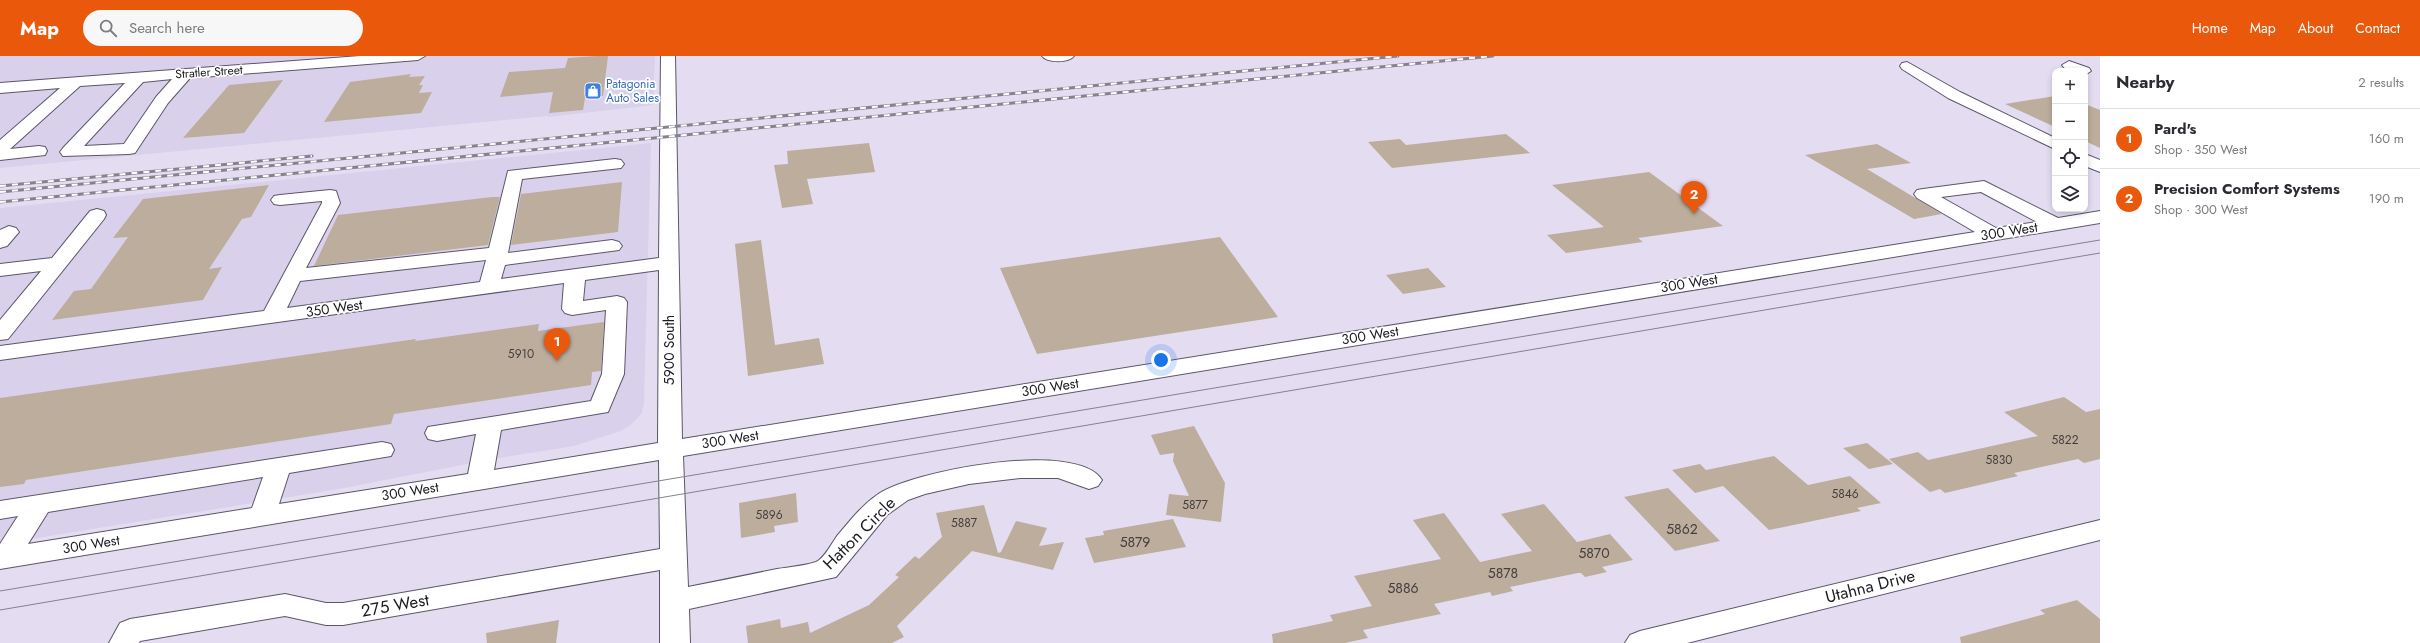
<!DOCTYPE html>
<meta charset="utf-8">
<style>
body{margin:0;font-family:Jost,sans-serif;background:#f7f7f7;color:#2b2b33}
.controls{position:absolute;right:12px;top:12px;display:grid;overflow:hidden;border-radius:8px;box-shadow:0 2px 6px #0003}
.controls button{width:36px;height:36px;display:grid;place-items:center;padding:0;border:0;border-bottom:1px solid #e1e1e2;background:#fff;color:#2b2b33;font:20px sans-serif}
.you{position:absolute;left:1161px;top:304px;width:14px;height:14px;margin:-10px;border:3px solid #fff;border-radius:50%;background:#1a73e8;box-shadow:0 0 0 6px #1a73e833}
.badge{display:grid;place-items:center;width:26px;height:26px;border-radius:50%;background:#ea580c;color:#fff;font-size:13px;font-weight:700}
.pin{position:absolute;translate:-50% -33px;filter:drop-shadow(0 1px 2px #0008)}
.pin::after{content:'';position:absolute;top:21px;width:14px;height:12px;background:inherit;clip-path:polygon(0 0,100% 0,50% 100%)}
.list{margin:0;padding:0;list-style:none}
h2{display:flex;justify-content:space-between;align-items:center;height:52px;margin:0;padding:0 16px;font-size:17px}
h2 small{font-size:13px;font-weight:400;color:#7c7c81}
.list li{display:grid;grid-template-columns:26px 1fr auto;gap:12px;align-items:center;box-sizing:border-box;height:60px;padding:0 16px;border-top:1px solid #e1e1e2}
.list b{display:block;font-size:15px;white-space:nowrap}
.list p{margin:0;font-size:13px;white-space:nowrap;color:#7c7c81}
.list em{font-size:13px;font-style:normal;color:#7c7c81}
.icon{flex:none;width:22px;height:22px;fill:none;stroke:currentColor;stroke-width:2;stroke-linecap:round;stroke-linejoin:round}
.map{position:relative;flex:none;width:2100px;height:587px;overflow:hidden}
header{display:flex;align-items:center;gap:24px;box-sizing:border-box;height:56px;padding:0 20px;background:#ea580c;color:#fff}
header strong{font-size:19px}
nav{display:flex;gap:22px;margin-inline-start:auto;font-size:14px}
.search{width:280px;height:36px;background:#f7f7f7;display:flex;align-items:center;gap:10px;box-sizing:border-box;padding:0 14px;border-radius:22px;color:#7c7c81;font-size:15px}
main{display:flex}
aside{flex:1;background:#fff}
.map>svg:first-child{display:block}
.built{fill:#d9d0ec}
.building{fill:#bdad9c}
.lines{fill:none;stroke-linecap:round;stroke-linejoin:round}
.minor-casing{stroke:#5c5668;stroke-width:2}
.minor{fill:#fff;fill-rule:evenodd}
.tram{stroke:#85818f;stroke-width:1}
.rail-casing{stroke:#85818f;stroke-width:3}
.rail{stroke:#fff;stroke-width:2;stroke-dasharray:6;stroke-linecap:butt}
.labels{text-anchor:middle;stroke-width:3.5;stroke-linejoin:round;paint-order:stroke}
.far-street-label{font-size:12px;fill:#1b1920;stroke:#fff}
.far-shop-label{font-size:12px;fill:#366cbe;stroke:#fff;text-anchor:start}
.number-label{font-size:12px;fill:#443e3f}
.street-label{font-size:14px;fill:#1b1920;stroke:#fff}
.near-number-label{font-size:14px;fill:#443e3f}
.near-street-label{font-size:17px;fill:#1b1920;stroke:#fff}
</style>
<header>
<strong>Map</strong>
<div class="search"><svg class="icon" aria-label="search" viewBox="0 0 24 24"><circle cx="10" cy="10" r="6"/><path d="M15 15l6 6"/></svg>Search here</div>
<nav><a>Home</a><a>Map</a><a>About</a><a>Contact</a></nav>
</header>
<main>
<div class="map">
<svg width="2100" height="587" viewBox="0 0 2100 587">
<rect width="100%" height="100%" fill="#e4ddf2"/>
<g class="built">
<path d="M0,0H655L653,49L548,61V60L0,112Z"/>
<path d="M651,87L644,347L642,357L632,368L621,375L574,390L493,403L339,433L0,488V152Z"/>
</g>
<g class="building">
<path d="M596,0H608L603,40L585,42L583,54L549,57L553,36L500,41L509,16L565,12L568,2Z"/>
<path d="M411,18L409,21L425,20L419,29H423L419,37L432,36L421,57L324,66L350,26Z"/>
<path d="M283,24L244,77L183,82L229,29Z"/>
<path d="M2055,40V71L2005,48Z"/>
<path d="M2085,48L2100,54V92L2085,85Z"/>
<path d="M1506,78L1530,97L1392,112L1368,86L1400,83L1406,89Z"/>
<path d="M869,87L875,116L807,123L813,148L782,152L774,109L788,108L787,95Z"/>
<path d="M1877,88L1911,107L1867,113L1942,158L1914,163L1805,99Z"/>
<path d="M1649,116L1723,170L1638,182L1643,186L1566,197L1547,179L1604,171L1552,129Z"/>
<path d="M622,126L618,176L511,189L521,138Z"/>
<path d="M269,129L251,161L242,163L209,213L222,211L203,244L52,264L74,235L91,233L128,181L113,182L143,143Z"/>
<path d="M492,141H500L488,189L314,210L338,159Z"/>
<path d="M1220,181L1278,261L1037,298L1000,212Z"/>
<path d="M761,184L775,289L819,282L824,308L748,320L735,188Z"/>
<path d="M1428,212L1446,231L1403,238L1386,219Z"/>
<path d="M604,266L601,315L592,316L591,329L394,358L391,368L26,424L24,428L0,431V342L416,283L415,285L539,268L538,275Z"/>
<path d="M2064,341L2086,356L2100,353V403L2084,407L2078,403L2014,417L2018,420L1945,437L1940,433L1930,436L1889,403L1918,396L1928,404L2038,380L2004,356Z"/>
<path d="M1194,370L1225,427L1221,466L1166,459L1169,438L1189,440L1173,405L1174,397L1160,399L1151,379Z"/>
<path d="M1867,387L1893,408L1869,413L1843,392Z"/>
<path d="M1774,400L1808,429L1850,420L1881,447L1857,452L1861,455L1769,474L1723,430L1695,437L1672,414L1700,408L1706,414Z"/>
<path d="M1668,432L1720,485L1675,495L1624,441Z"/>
<path d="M796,437L798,466L774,470L775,476L741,482L739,447Z"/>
<path d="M1544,448L1577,486L1610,478L1633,504L1602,511L1607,516L1585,521L1581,517H1578L1510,531L1513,535L1492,540L1490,536L1434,548L1441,558L1363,574L1368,582L1345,587H1273L1272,578L1333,565L1330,559L1372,550L1354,520L1441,503L1413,464L1444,457L1480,506L1532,495L1501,458Z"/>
<path d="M984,449L998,497L1001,496L1016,465L1047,472L1039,490L1064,486L1053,514L972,495L897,570L904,581L892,587H748L746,570L780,563L781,572L808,566L810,577L869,549L899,521L895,519L915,500L919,503L942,481L936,457Z"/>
<path d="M1173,463L1186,491L1094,507L1085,482L1104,479L1103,475Z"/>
<path d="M2077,544L2100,563V587H1961L1960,581L2045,558L2040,554Z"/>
<path d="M559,564L556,587H487L486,577Z"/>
</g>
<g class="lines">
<g class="minor-casing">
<g id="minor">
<path d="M360,0H425L418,4L190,22L168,47L135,97L129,98L63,100L60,96L63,92L125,27L80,30L10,93L39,90L45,91L47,95L45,99L0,104V84L60,32L0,37V27ZM172,23L156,41L124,88L84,90L143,26Z"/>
<path d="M661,0H675L682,383L1975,176L1917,142L1914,138L1917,134L1923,133L1984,125L2058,162L2100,155V167L683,400L688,531C718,525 748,519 777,513C789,511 804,510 816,506C824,503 832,487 837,480C849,466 861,450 877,439C910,415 1077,383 1102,424L1098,430L1089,433L1058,422H1020L969,428L925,438L908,444L887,459L836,521L689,553L690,587H660V514L343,569H326L285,560L140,585L139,587H109L120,567L130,563L285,538L326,547H343L660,493L659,404L0,513V488L18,460L0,463V445L382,386L391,388L394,394L391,400L289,417L279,448L468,418L476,378L437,385L428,383L425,377L428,371L591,345L602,318L606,254L572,259L565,257L562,253L564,227L0,304V290L264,255L322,147V145L280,149L274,148L271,144L274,140L280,139L330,134L336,135L340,147L306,212L489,192L508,115L615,103L621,104L624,108L621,112L522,123L508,197L612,184L619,186L622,190L619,194L505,209L501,223L659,202ZM1981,136L2037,166L1996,172L1941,141ZM486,204L480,226L287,252L300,225ZM659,214L658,387L494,414L501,374L608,356L624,318L627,246L624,242L617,240L583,245L585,224ZM263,421L252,452L28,488L48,456Z"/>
<path d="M1042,0H1074C1069,7 1047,7 1042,0Z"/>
<path d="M2069,5L2089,12L2091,15L2085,19V15C2077,15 2067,17 2062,9Z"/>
<path d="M1907,6L1960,36L2055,82V93L1948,42L1902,13L1900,10L1902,7Z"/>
<path d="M2085,98L2100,104V116L2085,110Z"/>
<path d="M97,153L104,155L106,159L104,163L8,283L0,284V264L41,215L0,220V208L52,202L90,155Z"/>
<path d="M9,170L16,172L19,176L7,190L0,192V174Z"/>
<path d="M2100,464V484L1687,587H1625L1630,579L1640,575Z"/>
</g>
</g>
<use href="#minor" class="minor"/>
<g class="tram">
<path d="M0,535L2100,184"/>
<path d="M0,554L2100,197"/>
</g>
<g class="rail-casing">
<g id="rail">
<path d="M0,130L312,100"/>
<path d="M0,136L1398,0"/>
<path d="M0,146L1493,0"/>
</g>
</g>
<use href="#rail" class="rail"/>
</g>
<defs>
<g id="shop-square" transform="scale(0.9)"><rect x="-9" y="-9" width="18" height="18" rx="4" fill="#3f7fe0" stroke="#fff"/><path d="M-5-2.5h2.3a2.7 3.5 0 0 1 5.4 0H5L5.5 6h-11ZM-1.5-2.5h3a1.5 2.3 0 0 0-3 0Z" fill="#fff"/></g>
</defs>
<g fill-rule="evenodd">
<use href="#shop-square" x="593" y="35"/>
</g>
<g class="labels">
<g class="far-street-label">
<text transform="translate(209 16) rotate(-4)" y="4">Stratler Street</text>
</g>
<g class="far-shop-label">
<text x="606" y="32">Patagonia<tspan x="606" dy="14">Auto Sales</tspan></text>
</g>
<g class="number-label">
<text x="521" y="302">5910</text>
<text x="2065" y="388">5822</text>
<text x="1999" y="408">5830</text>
<text x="1845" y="442">5846</text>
<text x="1195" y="453">5877</text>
<text x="769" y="463">5896</text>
<text x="964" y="471">5887</text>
</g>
<g class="street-label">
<text transform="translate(2009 175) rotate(-9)" y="5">300 West</text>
<text transform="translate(1689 227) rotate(-9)" y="5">300 West</text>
<text transform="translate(334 252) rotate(-8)" y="5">350 West</text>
<text transform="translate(1370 279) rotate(-9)" y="5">300 West</text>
<text transform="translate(669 294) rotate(-90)" y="5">5900 South</text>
<text transform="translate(1050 331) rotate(-9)" y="5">300 West</text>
<text transform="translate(730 383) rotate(-9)" y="5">300 West</text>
<text transform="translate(410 435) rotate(-9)" y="5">300 West</text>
<text transform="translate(91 488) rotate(-9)" y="5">300 West</text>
</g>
<g class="near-number-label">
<text x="1682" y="478">5862</text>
<text x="1135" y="491">5879</text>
<text x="1594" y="502">5870</text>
<text x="1503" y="522">5878</text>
<text x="1403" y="537">5886</text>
</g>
<g class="near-street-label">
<text transform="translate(859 477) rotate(-45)" y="6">Hatton Circle</text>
<text transform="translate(1870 530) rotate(-14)" y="6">Utahna Drive</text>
<text transform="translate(395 549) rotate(-10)" y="6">275 West</text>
</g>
</g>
</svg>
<div class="controls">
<button>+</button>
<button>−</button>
<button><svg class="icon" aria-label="locate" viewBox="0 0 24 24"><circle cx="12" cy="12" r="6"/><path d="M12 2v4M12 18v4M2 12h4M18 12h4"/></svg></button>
<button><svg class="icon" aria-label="layers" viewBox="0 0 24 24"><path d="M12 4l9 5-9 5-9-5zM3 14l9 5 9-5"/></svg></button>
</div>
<div class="you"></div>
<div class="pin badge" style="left:557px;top:305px">1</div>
<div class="pin badge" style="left:1694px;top:158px">2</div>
</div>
<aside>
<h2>Nearby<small>2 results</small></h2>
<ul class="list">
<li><span class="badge">1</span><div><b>Pard's</b><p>Shop · 350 West</p></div><em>160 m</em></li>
<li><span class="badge">2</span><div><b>Precision Comfort Systems</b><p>Shop · 300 West</p></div><em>190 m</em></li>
</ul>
</aside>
</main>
